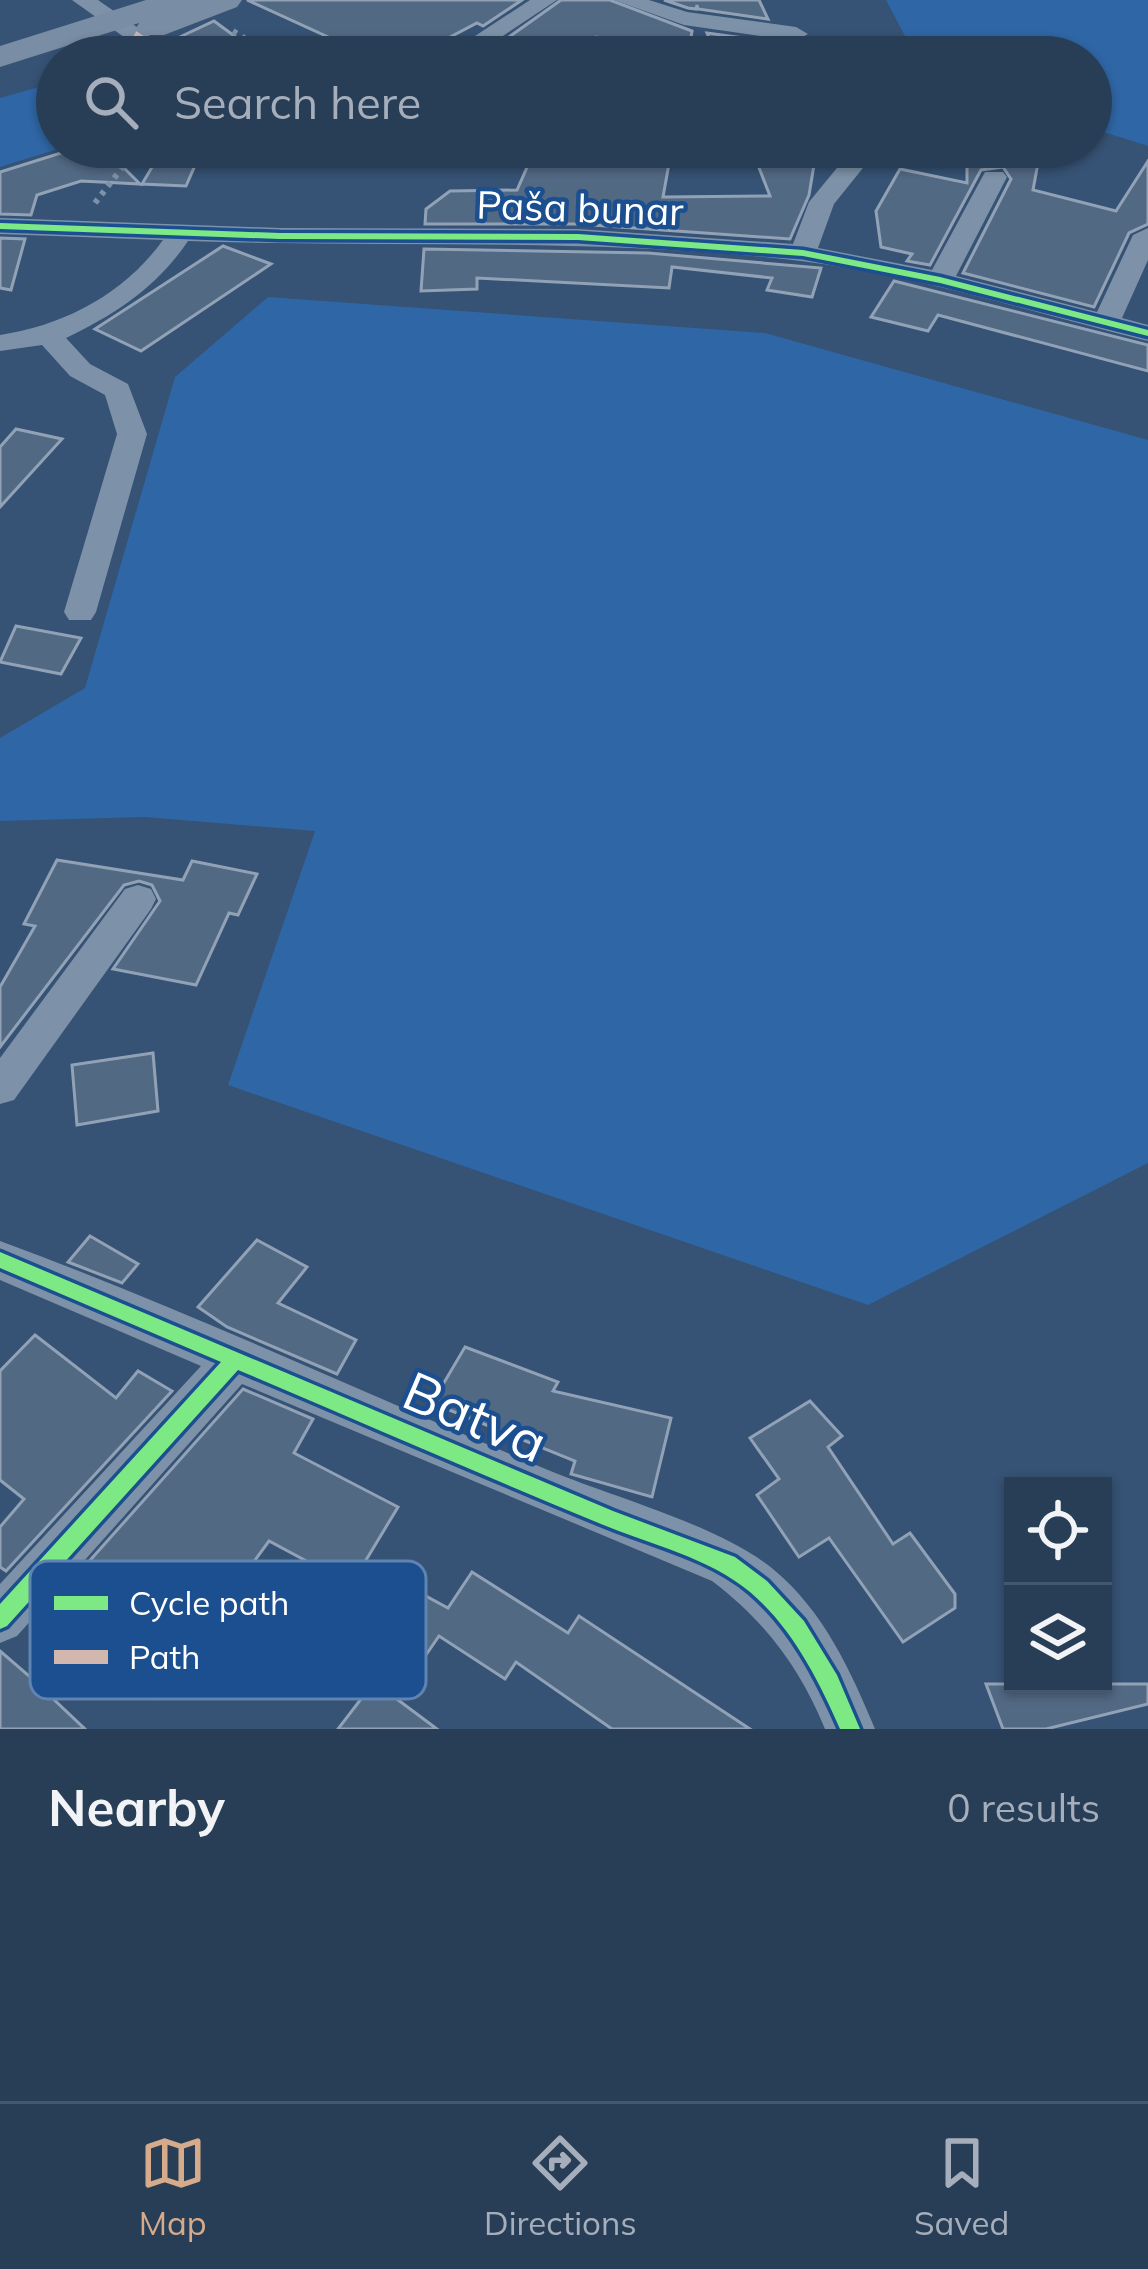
<!DOCTYPE html>
<meta charset="utf-8">
<style>
body{margin:0;font-family:Mulish,sans-serif;background:#30455d;color:#f1f3f6}
.controls{position:absolute;right:36px;bottom:36px;display:grid;overflow:hidden;border-radius:0px;box-shadow:0 3px 9px #0004}
.controls button{width:108px;height:108px;display:grid;place-items:center;padding:0;border:0;border-bottom:3px solid #44576d;background:#283e57;color:#f1f3f6;font:60px sans-serif}
.list{margin:0;padding:0;list-style:none}
h2{display:flex;justify-content:space-between;align-items:center;height:156px;margin:0;padding:0 48px;font-size:51px}
h2 small{font-size:39px;font-weight:400;color:#a5aeba}
.icon{flex:none;width:66px;height:66px;fill:none;stroke:currentColor;stroke-width:2;stroke-linecap:round;stroke-linejoin:round}
.map{position:relative;flex:none;width:1148px;height:1729px;overflow:hidden}
.search{position:absolute;background:#283e57;box-shadow:0 3px 9px #0004;left:36px;right:36px;top:36px;height:132px;display:flex;align-items:center;gap:30px;box-sizing:border-box;padding:0 42px;border-radius:66px;color:#a5aeba;font-size:45px}
.sheet{height:372px;background:#283e57}
nav{display:flex;justify-content:space-around;align-items:center;box-sizing:border-box;height:168px;border-top:3px solid #44576d;background:#283e57;font-size:33px;color:#a5aeba}
nav a{display:grid;justify-items:center;gap:6px}
nav .on{color:#d6ab8b}
.map>svg:first-child{display:block}
.green{fill:#2f66a5}
.building{fill:#526984;stroke:#92a2b6;stroke-width:3}
.lines{fill:none;stroke-linecap:round;stroke-linejoin:round}
.path{stroke:#7d92a8;stroke-width:6;stroke-dasharray:4.5 6;stroke-linecap:butt}
.street{fill:#7d92a8;fill-rule:evenodd}
.secondary{fill:#798da4;fill-rule:evenodd}
.quiet{stroke:#d1b7ad;stroke-width:9;stroke-dasharray:16 9;stroke-linecap:butt}
.cycleway-casing{stroke:#1b4f8f;stroke-width:7}
.cycleway{fill:#7ce984;fill-rule:evenodd}
.labels{text-anchor:middle;stroke-width:9;stroke-linejoin:round;paint-order:stroke}
.far-street-label{font-size:39px;fill:#fff;stroke:#1b4f8f}
.near-street-label{font-size:54px;fill:#fff;stroke:#1b4f8f}
.key{fill:#1b4f8f;stroke:#5f84b1;stroke-width:3}
.key-label{font-size:33px;fill:#fff}
</style>
<div class="map">
<svg width="1148" height="1729" viewBox="0 0 1148 1729">
<rect width="100%" height="100%" fill="#365274"/>
<g class="green">
<path d="M886,0H1148V146L1091,128V57H916Z"/>
<path d="M57,82V147H64L0,167V98Z"/>
<path d="M268,297L765,333L1148,440V1163L868,1305L228,1085L315,831L145,817L0,821V738L85,688L175,377Z"/>
</g>
<g class="building">
<path d="M247,0H522L483,26L477,23L412,57H372Z"/>
<path d="M561,0H610L692,31L688,57H674L659,46L596,37L552,56L509,37Z"/>
<path d="M664,0H759L768,19L698,9L697,5L696,9L688,8Z"/>
<path d="M214,21L263,57H184L167,43Z"/>
<path d="M707,33L781,43L787,57H717Z"/>
<path d="M80,147H124L130,165L123,167L140,184L81,181L37,195L31,215L0,214V172Z"/>
<path d="M164,147H203L186,186L142,184Z"/>
<path d="M536,147H672L663,197L770,196L751,147H817L809,195L790,239L578,224H425L426,209L450,191L517,190Z"/>
<path d="M967,147H1041L1033,190L1116,211L1148,161V224L1129,233L1094,307L963,273L1011,179L1003,167L981,170L930,265L907,261L912,254L881,247L876,211L900,169L967,183Z"/>
<path d="M0,238L25,239L11,290L0,288Z"/>
<path d="M223,246L271,264L141,351L95,329Z"/>
<path d="M424,249L648,253L821,268L812,297L767,290L772,278L672,267L669,288L477,278V289L421,291Z"/>
<path d="M894,281L1148,345V371L938,315L928,331L871,317Z"/>
<path d="M16,429L62,439L0,507V447Z"/>
<path d="M16,626L81,638L61,674L0,662Z"/>
<path d="M57,860L183,880L192,861L257,874L238,915L229,913L196,985L113,969L160,901L152,885L139,881L124,885L0,1047V987L35,926L24,924Z"/>
<path d="M153,1053L158,1111L77,1125L72,1065Z"/>
<path d="M90,1236L138,1264L122,1283L68,1262Z"/>
<path d="M257,1240L307,1267L278,1303L356,1340L337,1374L227,1327L198,1307Z"/>
<path d="M35,1335L116,1398L138,1371L172,1391L6,1571L0,1567V1527L24,1499L0,1480V1371Z"/>
<path d="M465,1347L558,1382L553,1391L671,1418L652,1497L571,1474L575,1461L432,1403Z"/>
<path d="M243,1389L313,1419L294,1453L398,1507L351,1585L269,1541L154,1698L75,1633L82,1626L51,1604Z"/>
<path d="M810,1401L842,1436L828,1447L893,1544L910,1533L955,1594V1608L903,1642L829,1538L799,1557L757,1495L779,1479L750,1438Z"/>
<path d="M378,1570L448,1608L472,1572L568,1633L579,1616L750,1729H612L516,1662L505,1679L439,1636L415,1671L345,1621Z"/>
<path d="M0,1651L28,1675L85,1729H0Z"/>
<path d="M374,1682L437,1729H338Z"/>
<path d="M986,1684H1148V1704L1046,1729H1003Z"/>
</g>
<g class="lines">
<g class="path">
<path d="M233,31L274,57"/>
<path d="M95,203L138,147"/>
</g>
<g class="street">
<path d="M72,0H98L180,57H152Z"/>
<path d="M530,0H557L471,57H443Z"/>
<path d="M614,0H649L687,12L796,27L808,34L796,41L684,25Z"/>
<path d="M595,41L658,50L670,57H556Z"/>
<path d="M847,147H871L875,153L834,204L818,248L932,270L985,172H1003L1007,177L956,276L1097,312L1133,235L1148,228V260L1122,318L1148,325V341C1034,313 918,275 801,261C597,237 392,248 188,241C157,287 116,314 66,338L90,364L128,384L147,434L96,612L91,620H69L64,612L117,434L105,395L70,376L42,345L0,351V335C65,325 124,294 163,240L0,234V218L280,228L578,229L793,244L809,202L850,152Z"/>
<path d="M138,885L151,889L156,899L151,909L14,1100L0,1104V1058L125,889Z"/>
<path d="M0,1241C185,1309 366,1394 548,1470C615,1498 719,1525 773,1569C823,1610 851,1671 875,1729H825C800,1668 765,1621 712,1581L242,1384L17,1636L0,1643V1584L201,1366L0,1280Z"/>
</g>
<path class="secondary" d="M146,0H242L237,7L164,35H140L136,28L139,23L0,67V46Z"/>
<path class="quiet" d="M134,35L168,57"/>
<g class="cycleway-casing">
<g id="cycleway">
<path d="M0,223L280,233L578,234L803,250L940,277L1148,330V336L940,283L803,256L578,240L280,239L0,229Z"/>
<path d="M0,1252L613,1511L735,1557L767,1581L804,1621L837,1675L860,1729H840C818,1679 792,1628 750,1592C708,1557 651,1545 601,1524C479,1474 359,1421 238,1370L7,1626L0,1629V1604L221,1362L0,1268Z"/>
</g>
</g>
<use href="#cycleway" class="cycleway"/>
</g>
<g class="labels">
<g class="far-street-label">
<text transform="translate(580 208) rotate(2)" y="14">Paša bunar</text>
</g>
<g class="near-street-label">
<text transform="translate(475 1417) rotate(23)" y="19">Batva</text>
</g>
</g>
<rect x="30" y="1561" width="396" height="138" rx="18" class="key"/>
<rect x="54" y="1596" width="54" height="14" fill="#7ce984"/>
<rect x="54" y="1650" width="54" height="14" fill="#d1b7ad"/>
<g class="key-label">
<text x="129" y="1615">Cycle path</text>
<text x="129" y="1669">Path</text>
</g>
</svg>
<div class="controls">
<button><svg class="icon" aria-label="locate" viewBox="0 0 24 24"><circle cx="12" cy="12" r="6"/><path d="M12 2v4M12 18v4M2 12h4M18 12h4"/></svg></button>
<button><svg class="icon" aria-label="layers" viewBox="0 0 24 24"><path d="M12 4l9 5-9 5-9-5zM3 14l9 5 9-5"/></svg></button>
</div>
<div class="search"><svg class="icon" aria-label="search" viewBox="0 0 24 24"><circle cx="10" cy="10" r="6"/><path d="M15 15l6 6"/></svg>Search here</div>
</div>
<section class="sheet">
<h2>Nearby<small>0 results</small></h2>
<ul class="list">
</ul>
</section>
<nav>
<a class="on"><svg class="icon" aria-label="map" viewBox="0 0 24 24"><path d="M3 6l6-2 6 2 6-2v14l-6 2-6-2-6 2zM9 4v14M15 6v14"/></svg>Map</a>
<a><svg class="icon" aria-label="directions" viewBox="0 0 24 24"><path d="M12 3l9 9-9 9-9-9zM9 14v-3h6M13 9l2 2-2 2"/></svg>Directions</a>
<a><svg class="icon" aria-label="saved" viewBox="0 0 24 24"><path d="M7 4h10v16l-5-4-5 4z"/></svg>Saved</a>
</nav>
